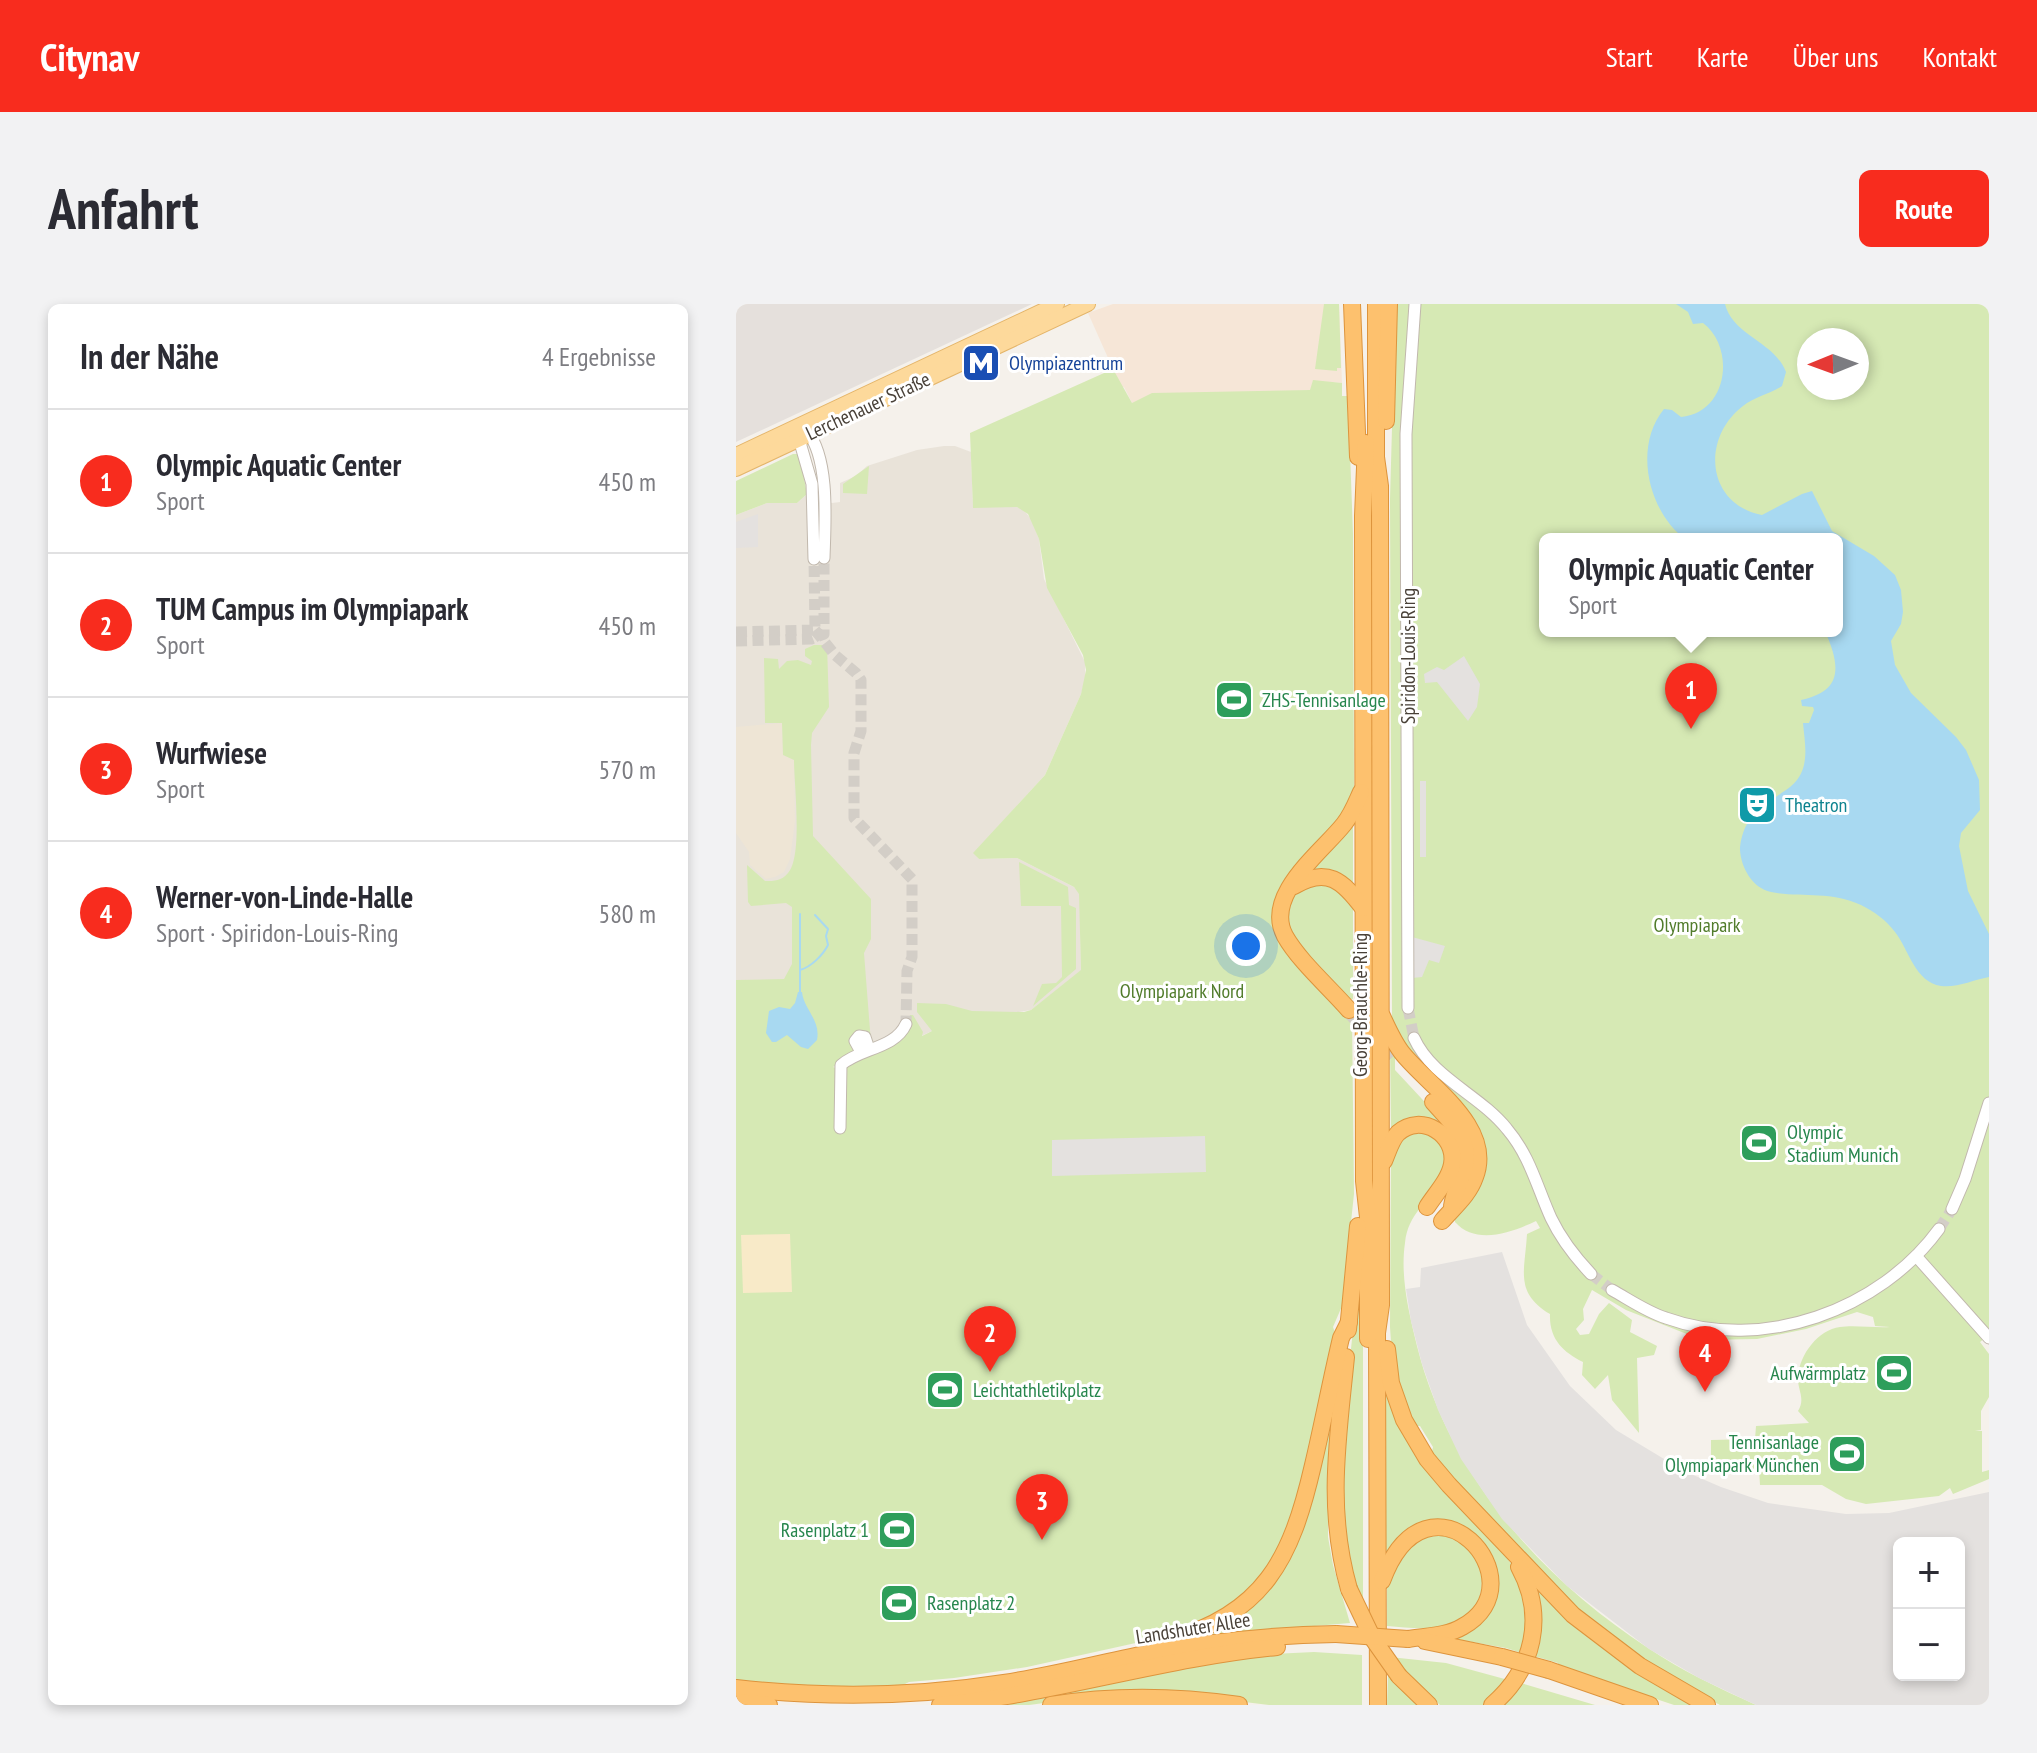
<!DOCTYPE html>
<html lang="de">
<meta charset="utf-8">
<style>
body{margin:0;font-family:"PT Sans Narrow",sans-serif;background:#f2f2f3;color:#2b2b33}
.controls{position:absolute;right:24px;bottom:24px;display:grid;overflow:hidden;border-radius:12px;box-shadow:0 4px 12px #0003}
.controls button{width:72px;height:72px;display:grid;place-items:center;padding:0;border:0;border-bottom:2px solid #e1e1e2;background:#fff;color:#2b2b33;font:40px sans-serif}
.compass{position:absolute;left:1061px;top:24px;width:72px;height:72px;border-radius:50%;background:#fff;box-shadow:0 4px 12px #0003;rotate:269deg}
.you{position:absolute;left:510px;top:642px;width:28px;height:28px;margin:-20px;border:6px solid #fff;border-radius:50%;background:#1a73e8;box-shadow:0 0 0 12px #1a73e833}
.badge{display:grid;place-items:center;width:52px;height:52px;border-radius:50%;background:#f82c1e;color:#fff;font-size:26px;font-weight:700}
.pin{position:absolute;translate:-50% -66px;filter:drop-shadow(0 2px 4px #0008)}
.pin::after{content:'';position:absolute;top:42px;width:28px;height:24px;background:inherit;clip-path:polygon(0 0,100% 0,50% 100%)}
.popup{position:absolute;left:803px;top:229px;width:304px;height:104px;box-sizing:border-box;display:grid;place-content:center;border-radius:12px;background:#fff;filter:drop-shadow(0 2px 6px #0005);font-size:26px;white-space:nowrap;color:#7c7c81}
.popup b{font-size:30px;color:#2b2b33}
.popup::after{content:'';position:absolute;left:50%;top:100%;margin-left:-16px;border:16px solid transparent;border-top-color:#fff}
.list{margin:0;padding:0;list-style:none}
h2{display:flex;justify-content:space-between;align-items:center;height:104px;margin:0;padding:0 32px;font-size:34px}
h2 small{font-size:26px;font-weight:400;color:#7c7c81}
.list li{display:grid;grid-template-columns:52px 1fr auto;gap:24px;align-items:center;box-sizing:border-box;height:144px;padding:0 32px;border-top:2px solid #e1e1e2}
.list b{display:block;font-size:30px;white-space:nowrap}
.list p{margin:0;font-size:26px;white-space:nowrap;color:#7c7c81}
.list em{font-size:26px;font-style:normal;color:#7c7c81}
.map{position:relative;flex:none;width:1253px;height:1401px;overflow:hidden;border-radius:12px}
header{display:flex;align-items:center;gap:48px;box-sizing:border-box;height:112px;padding:0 40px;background:#f82c1e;color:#fff}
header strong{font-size:38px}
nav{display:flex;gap:44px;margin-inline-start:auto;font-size:28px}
.intro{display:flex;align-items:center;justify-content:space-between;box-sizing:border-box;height:192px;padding:0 48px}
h1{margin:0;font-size:56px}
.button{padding:20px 36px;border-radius:12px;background:#f82c1e;color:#fff;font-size:28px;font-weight:700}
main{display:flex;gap:48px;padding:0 48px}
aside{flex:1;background:#fff;border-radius:12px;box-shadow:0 4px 12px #0003}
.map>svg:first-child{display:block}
.residential{fill:#e9e3d9}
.commercial{fill:#f6e6d7}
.industrial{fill:#e5e0dc}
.education{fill:#eee5d5}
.green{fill:#d6e9b4;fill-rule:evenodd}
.sand{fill:#f8eac8}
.parking{fill:#e4e1df;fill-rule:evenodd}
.water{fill:#a8d9f1}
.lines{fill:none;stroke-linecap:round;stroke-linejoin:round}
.stream{stroke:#a8d9f1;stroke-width:2}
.minor-tunnel{stroke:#d3cec7;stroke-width:11;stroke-dasharray:11 5.5;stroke-linecap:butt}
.highway-tunnel{stroke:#d3cec7;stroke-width:16;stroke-dasharray:16 8;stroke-linecap:butt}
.minor-casing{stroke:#c1b8ad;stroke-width:13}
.major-casing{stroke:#e4b56a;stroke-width:16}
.highway-casing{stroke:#dd943d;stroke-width:18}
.minor{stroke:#fff;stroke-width:11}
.major{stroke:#fdd99b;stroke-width:14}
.highway{stroke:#fdc16e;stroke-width:16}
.highway-bridge-casing{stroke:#dd943d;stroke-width:18;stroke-linecap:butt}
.highway-bridge{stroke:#fdc16e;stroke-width:16}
.labels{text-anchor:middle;stroke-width:6;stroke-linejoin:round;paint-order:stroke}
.transit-label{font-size:20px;fill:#164399;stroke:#fff;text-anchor:start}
.street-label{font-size:20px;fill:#494138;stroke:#fff}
.leisure-label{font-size:20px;fill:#27864d;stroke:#fff;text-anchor:start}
.culture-label{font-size:20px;fill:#0d838f;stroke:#fff;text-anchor:start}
.park-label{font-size:20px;fill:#517c2b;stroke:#fff}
</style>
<header>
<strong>Citynav</strong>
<nav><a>Start</a><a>Karte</a><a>Über uns</a><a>Kontakt</a></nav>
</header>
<div class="intro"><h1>Anfahrt</h1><a class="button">Route</a></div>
<main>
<aside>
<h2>In der Nähe<small>4 Ergebnisse</small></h2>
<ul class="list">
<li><span class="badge">1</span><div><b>Olympic Aquatic Center</b><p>Sport</p></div><em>450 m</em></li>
<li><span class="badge">2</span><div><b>TUM Campus im Olympiapark</b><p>Sport</p></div><em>450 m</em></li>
<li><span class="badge">3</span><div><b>Wurfwiese</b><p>Sport</p></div><em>570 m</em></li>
<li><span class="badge">4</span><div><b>Werner-von-Linde-Halle</b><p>Sport · Spiridon-Louis-Ring</p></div><em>580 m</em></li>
</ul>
</aside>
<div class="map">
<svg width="1253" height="1401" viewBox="0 0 1253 1401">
<rect width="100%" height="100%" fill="#f5f1eb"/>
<path class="residential" d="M208,142H219L235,148L237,203H281L287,205L295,215L303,235L308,275L349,358V376L345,390L309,471L238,549L243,555L281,554L338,583L344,590L345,668L295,706L211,720L110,767L2,728L0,725V211L31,199H61L71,190L96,199L104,198V179L120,172L131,162L181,146Z"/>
<path class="commercial" d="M377,0H603L606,79L577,77L575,86L396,99L388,83H385L352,9Z"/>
<path class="industrial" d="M0,0H296L0,138Z"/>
<path class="education" d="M46,419L47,451L58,456L59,517L54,555L48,568L39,573L30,575L14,561L13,548L0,529V423Z"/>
<g class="green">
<path d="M588,0H603L605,64H601V67L579,65Z"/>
<path d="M659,0H1253V1040L1249,1034L1244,1038L1253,1050V1093L1245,1107V1126L1239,1127H1246V1168L1253,1166V1175L1217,1190L1214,1184L1203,1192L1130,1200L1110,1195L1086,1181H1024L1023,1165H975V1136L1019,1135L1020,1122L1073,1119L1062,1107C1070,1094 1061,1086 1062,1072C1064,1050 1082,1026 1104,1023C1118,1021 1139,1024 1154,1023L1139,1022L1137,1013L1121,1008L1070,1025L1021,1035L966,1036L890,1006L856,986L847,1005L848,1016L840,1025L844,1031L853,1030L863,1010L873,999L896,1016L894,1028L921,1042L918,1051L901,1054L903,1129L876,1096L872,1071L859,1085L846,1071L847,1058C827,1048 813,1035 814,1010C778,988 789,967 791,930L804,924L800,917C777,928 740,942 719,918V910L745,869L656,719L654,195L657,88L660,70ZM1073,36H1121V84H1073ZM809,235H1101V327H809Z"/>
<path d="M377,65L396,99L416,89L574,86L577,76L606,79V92H612L617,230L618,485L613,506L549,580C540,592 534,605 537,621C542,645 593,693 611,713H616L618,890L606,1002L597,1023L600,1032L572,1160L541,1254L506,1295L436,1331L291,1363L218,1374L173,1378L167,1381L107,1385L0,1379V676L48,675L56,660V603L50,599L15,602L12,598L11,561L29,577C39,577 45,577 52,569C67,553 58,480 58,456L47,451L46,419H29L28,354L42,355L43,365L51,357L62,356L75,361L76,357L69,352V345L78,341H91L93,403L76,429L75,441L77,532L135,595V635L128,649L135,739L97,763L107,766L109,762L165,737L172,725L174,711H177L187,728L186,732L196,727L181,708V699L210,700L236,707L288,708L295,706L345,666L343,590L338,583L281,554L243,555L237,549L309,471L345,390L350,366L347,351L311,284L303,235L292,210L281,203L237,204L234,129Z"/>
<path d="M57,150H61L64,153L71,190L61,199H31L0,211V177Z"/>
<path d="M133,162L131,190L107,189V180Z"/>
<path d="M617,519V580L570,570Z"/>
<path d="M283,558L332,583L333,601L340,604V665L297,702L306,680L320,679L326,673L325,602H285Z"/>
<path d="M596,578L617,603V695L613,696L558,635L549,610L560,584Z"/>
<path d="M654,740L659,746V766L712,823L710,829L655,827Z"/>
<path d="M690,825L714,848C710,857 708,868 704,876C692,900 672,909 669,939C664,973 673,1009 681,1042C713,1170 803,1273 912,1344C946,1367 983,1384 1020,1401H984L935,1376L837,1302L695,1152L697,1143L684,1122H677L657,1067L654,1023L655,848L667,830Z"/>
<path d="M627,930V1306L620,1293L604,1218L611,1083Z"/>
<path d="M602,1058L592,1167V1233L597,1261L614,1319L461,1332L535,1276Z"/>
<path d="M648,1062L656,1099L782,1269L792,1295L789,1350L770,1344L713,1334L739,1318L754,1262L701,1221L648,1263Z"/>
<path d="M701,1230C735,1237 752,1258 744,1292C742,1301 734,1312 726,1316C701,1328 677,1324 651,1322V1273L675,1239Z"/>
<path d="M796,1275L963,1401H938L822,1362V1359L798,1352Z"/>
<path d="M578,1348L626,1351V1401H533L468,1393L338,1395L293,1401H262L462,1362L537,1350Z"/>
<path d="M654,1353L710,1359L776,1377L750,1401H704Z"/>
<path d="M652,1371L681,1401H651Z"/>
<path d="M785,1379L859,1401H765Z"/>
</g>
<path class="sand" d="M54,930L56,988L7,989L5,931Z"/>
<g class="parking">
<path d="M22,210V243L0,244V218Z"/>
<path d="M728,352L744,380L741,403L732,417L701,378L689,379L688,370L701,363L708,366Z"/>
<rect x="684" y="477" width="6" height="76"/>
<path d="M676,633L709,642L703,659L693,656L686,673L676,674Z"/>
<path d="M469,832L470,868L316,872V836Z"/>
<path d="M766,948L791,1021L834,1082L880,1126L948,1167L985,1183L1032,1199L1110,1210L1153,1209L1253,1188V1401H1020L963,1374L913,1345L831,1282L766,1215L725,1155L702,1106L686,1060L675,1017L670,985L684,983L685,964ZM1163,1239H1223V1371H1163Z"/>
</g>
<g class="water">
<path d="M940,0H989C997,32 1038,37 1050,68L1046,82C1034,90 1018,93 1007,102C965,134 970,200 1026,211L1066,190L1076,187L1096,227L1138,252L1159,271L1165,286L1167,308L1165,320L1155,337L1159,361L1175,389L1220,433L1230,446L1243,476L1244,506L1225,529L1223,542L1232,587L1253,630V673C1237,676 1221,684 1205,682C1179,678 1173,646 1159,628C1150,616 1139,608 1125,601C1093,586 1065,594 1035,588C1016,584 1005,563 1004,546C1004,536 1009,518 1018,512C1021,510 1025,510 1029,508C1034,497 1039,493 1050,486C1076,469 1069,442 1067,419H1073L1078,406L1077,403L1066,402L1065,396C1108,387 1104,361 1089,327H1101V235H949C912,207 897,143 928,105L936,106L945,113C992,109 1000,44 967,19L957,20L952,8Z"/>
<path d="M62,688H66C68,706 85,716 81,736L72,745L65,743L51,731L40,738H36L30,729L33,707L43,703L54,705L59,699Z"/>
</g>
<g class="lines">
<g class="stream">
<path d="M64,666C75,663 87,651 92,641L90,632L92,625L79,611"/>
<path d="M64,688V610"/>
</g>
<g class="minor-tunnel">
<path d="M79,326L99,351L120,369L125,376V427L118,449V514L176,575V653L171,667L170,720"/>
<path d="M0,328L79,326L78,255"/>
<path d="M0,337L75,335L88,330V254"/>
<path d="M672,704L678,734"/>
<path d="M1203,925L1216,905"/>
<path d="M855,970L876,986"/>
</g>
<path class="highway-tunnel" d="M613,706L659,755"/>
<g class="minor-casing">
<g id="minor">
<path d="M71,127C94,155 89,219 88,254"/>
<path d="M65,129V142L76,180L78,255"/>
<path d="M672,704L670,130L679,0"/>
<path d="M678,734C696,774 744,791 771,825C794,852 801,883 815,914C825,935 839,953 855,970"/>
<path d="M125,748L119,737L123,732L129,733L133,745"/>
<path d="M104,824L105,761C124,744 159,745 170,720"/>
<path d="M1216,905L1229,875L1253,799"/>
<path d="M1180,952L1253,1034"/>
<path d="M876,986C894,996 911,1008 930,1014C1027,1049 1144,1006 1203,925"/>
</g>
</g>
<g class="major-casing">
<g id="major">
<path d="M0,151L321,0"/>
<path d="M0,165L352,0"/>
</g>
</g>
<g class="highway-casing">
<g id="highway">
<path d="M616,0L622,153"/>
<path d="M640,0V153L644,182L645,1001L641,1029L642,1401"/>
<path d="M650,117L653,0"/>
<path d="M630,139L627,212L628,877L632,913V1035"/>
<path d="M558,582C591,562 607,577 627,604"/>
<path d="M613,706C594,684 563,657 549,632C527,591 585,549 608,520C616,510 620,499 625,488"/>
<path d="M646,712C652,725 658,739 667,750C694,783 758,823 739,873C733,891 718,903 706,917"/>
<path d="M697,798C714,817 737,837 728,865C724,877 718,889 716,902"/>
<path d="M648,857C652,848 655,836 662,829C685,808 721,831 716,860C713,876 700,889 691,903"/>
<path d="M612,1026L622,922"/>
<path d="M651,1045L655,1079L668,1116L691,1155L713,1181L837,1311L904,1362L971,1401"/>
<path d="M610,1053C602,1134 590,1205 613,1285"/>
<path d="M646,1277C692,1152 808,1278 726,1323C711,1332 690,1332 672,1335"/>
<path d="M689,1337L766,1353"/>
<path d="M429,1338C529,1309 555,1256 577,1161C587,1119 595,1076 605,1034L613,1018"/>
<path d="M813,1366L914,1401"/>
<path d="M663,1372L693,1401"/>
<path d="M0,1384C89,1394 179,1393 268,1379C319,1371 368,1358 418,1348C479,1337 539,1331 600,1330"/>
<path d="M0,1398L33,1401"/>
<path d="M204,1401C318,1390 427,1354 541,1343"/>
<path d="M315,1401C376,1391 441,1392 503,1401"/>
<path d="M756,1401C798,1365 810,1312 783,1263"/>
</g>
</g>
<use href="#minor" class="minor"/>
<use href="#major" class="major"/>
<use href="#highway" class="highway"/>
<g class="highway-bridge-casing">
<g id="highway-bridge">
<path d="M613,1285L637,1335L663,1372"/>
<path d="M600,1330L672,1335"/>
<path d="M766,1353L813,1366"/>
</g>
</g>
<use href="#highway-bridge" class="highway-bridge"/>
</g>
<defs>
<g id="metro-square" transform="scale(2)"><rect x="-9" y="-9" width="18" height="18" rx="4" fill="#1a4fb4" stroke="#fff"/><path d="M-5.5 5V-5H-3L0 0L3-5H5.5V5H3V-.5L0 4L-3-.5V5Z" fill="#fff"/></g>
<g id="stadium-square" transform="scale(2)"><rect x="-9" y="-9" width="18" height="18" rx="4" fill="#2e9e5b" stroke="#fff"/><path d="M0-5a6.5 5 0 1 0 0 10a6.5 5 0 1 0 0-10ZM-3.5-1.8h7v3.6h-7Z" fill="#fff"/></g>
<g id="theatre-square" transform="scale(2)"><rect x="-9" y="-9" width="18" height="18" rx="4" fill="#0f9aa8" stroke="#fff"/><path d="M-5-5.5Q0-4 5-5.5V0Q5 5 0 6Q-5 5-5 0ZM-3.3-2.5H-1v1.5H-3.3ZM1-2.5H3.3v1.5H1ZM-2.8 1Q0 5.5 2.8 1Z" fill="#fff"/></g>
</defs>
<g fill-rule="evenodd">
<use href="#metro-square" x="245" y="59"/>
<use href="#stadium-square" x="498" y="396"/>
<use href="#theatre-square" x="1021" y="501"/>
<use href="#stadium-square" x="1023" y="839"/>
<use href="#stadium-square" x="1158" y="1069"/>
<use href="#stadium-square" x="209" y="1086"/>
<use href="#stadium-square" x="1111" y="1150"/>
<use href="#stadium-square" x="161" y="1226"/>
<use href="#stadium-square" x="163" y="1299"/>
</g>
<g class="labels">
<g class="transit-label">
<text x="273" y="66">Olympiazentrum</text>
</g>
<g class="street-label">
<text transform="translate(132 102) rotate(-25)" y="7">Lerchenauer Straße</text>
<text transform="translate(672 352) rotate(-90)" y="7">Spiridon-Louis-Ring</text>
<text transform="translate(624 701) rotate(-90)" y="7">Georg-Brauchle-Ring</text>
<text transform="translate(457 1324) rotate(-9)" y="7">Landshuter Allee</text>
</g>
<g class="leisure-label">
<text x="526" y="403">ZHS-Tennisanlage</text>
<text x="1051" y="835">Olympic<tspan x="1051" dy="23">Stadium Munich</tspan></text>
<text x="1130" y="1076" text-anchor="end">Aufwärmplatz</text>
<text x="237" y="1093">Leichtathletikplatz</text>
<text x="1083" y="1145" text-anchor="end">Tennisanlage<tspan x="1083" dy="23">Olympiapark München</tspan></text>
<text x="133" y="1233" text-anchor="end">Rasenplatz 1</text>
<text x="191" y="1306">Rasenplatz 2</text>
</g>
<g class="culture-label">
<text x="1049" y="508">Theatron</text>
</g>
<g class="park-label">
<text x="961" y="628">Olympiapark</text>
<text x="446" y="694">Olympiapark Nord</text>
</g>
</g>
</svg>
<div class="controls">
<button>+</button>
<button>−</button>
</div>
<svg class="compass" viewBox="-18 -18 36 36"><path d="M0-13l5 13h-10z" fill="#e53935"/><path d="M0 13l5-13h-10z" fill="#7c7c81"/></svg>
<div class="you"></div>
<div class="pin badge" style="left:955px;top:425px">1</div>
<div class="popup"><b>Olympic Aquatic Center</b>Sport</div>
<div class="pin badge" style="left:254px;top:1068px">2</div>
<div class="pin badge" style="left:306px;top:1236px">3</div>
<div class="pin badge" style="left:969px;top:1088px">4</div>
</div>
</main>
